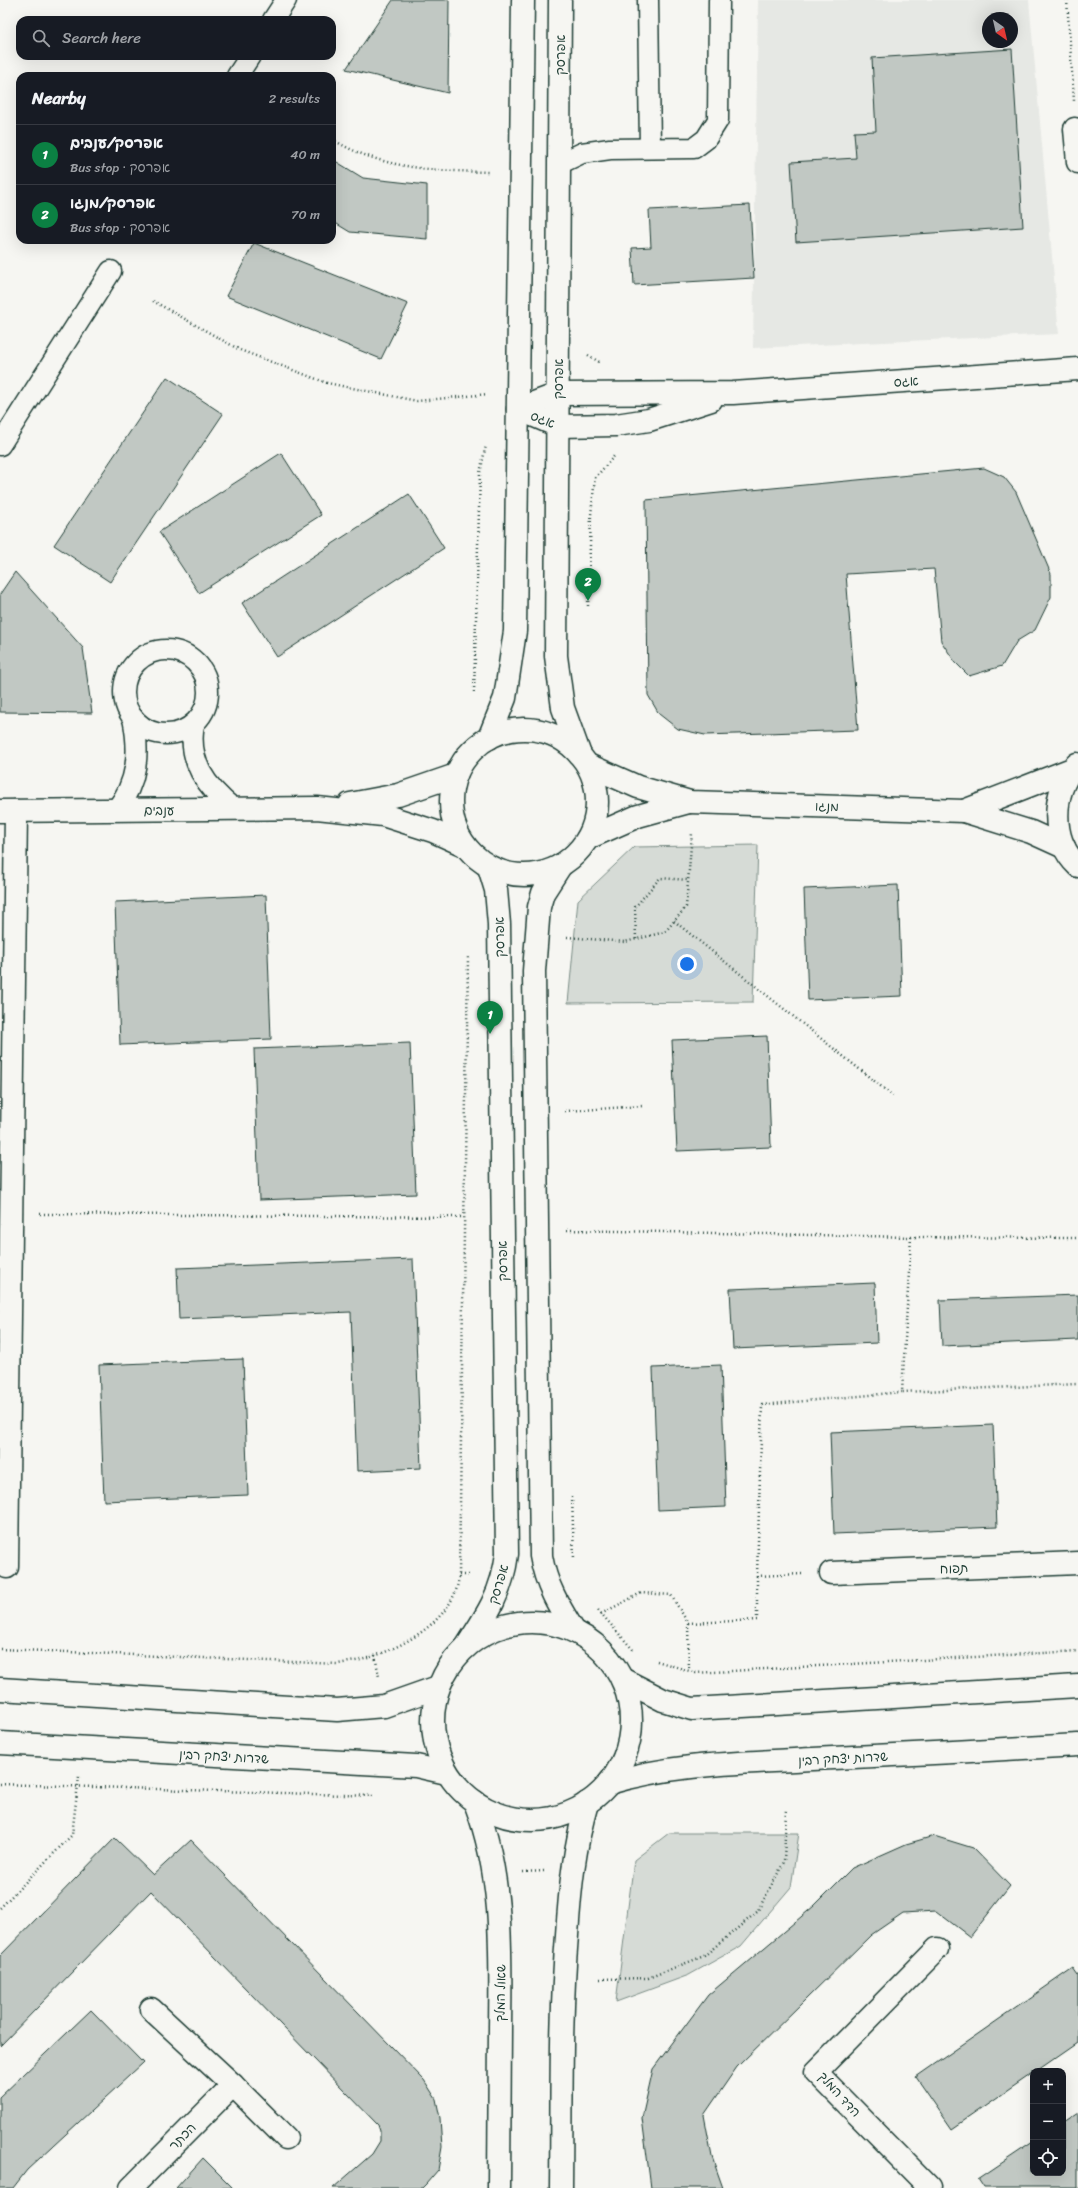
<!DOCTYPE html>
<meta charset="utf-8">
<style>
body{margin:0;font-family:Sriracha,"Playpen Sans Hebrew",sans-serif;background:#20242c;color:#f1f3f6}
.controls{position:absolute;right:12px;bottom:12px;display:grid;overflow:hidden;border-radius:8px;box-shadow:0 4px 16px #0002}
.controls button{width:36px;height:36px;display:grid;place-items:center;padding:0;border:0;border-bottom:1px solid #363941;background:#171b24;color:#f1f3f6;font:20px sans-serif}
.compass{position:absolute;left:982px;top:12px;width:36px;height:36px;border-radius:50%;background:#171b24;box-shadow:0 4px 16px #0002;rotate:146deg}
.you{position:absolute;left:687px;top:964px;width:14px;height:14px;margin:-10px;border:3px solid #fff;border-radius:50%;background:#1a73e8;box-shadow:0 0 0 6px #1a73e833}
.badge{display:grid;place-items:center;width:26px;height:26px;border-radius:50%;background:#0b8043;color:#fff;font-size:13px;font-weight:700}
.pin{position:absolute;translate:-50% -33px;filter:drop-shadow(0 1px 2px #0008)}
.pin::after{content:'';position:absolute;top:21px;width:14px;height:12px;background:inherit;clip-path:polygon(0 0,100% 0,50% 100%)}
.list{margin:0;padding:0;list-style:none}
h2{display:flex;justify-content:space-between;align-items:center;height:52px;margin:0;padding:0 16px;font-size:17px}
h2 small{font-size:13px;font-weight:400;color:#9ea1a6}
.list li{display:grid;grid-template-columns:26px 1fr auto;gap:12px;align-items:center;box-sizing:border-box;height:60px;padding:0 16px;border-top:1px solid #363941}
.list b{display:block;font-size:15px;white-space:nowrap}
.list p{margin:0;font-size:13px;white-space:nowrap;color:#9ea1a6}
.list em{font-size:13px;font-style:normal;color:#9ea1a6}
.icon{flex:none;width:22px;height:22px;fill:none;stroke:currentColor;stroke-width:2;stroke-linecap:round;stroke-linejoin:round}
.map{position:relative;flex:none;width:1078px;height:2188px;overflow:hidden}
.search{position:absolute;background:#171b24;box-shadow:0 4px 16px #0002;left:16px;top:16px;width:320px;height:44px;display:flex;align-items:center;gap:10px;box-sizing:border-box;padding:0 14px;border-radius:12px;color:#9ea1a6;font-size:15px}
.panel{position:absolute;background:#171b24;box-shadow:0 4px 16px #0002;left:16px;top:72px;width:320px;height:172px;border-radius:12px}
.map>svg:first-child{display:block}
.built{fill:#e6e8e4;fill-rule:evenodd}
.green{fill:#d6dbd6;stroke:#7a8c85}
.building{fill:#c1c8c3;stroke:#1f3d34}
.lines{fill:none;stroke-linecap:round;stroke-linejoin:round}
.lane-casing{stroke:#1f3d34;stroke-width:23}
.street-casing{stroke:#1f3d34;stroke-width:25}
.secondary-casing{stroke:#1f3d34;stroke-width:25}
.path{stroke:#1f3d34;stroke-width:2.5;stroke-dasharray:1 3;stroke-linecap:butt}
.lane{stroke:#f6f6f2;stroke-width:20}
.street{stroke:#f6f6f2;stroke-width:22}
.secondary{stroke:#f6f6f2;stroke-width:22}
.labels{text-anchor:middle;stroke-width:3;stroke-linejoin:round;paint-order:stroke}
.street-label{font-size:13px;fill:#1f3d34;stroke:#f6f6f2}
</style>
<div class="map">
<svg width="1078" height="2188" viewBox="0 0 1078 2188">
<rect width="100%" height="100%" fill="#f6f6f2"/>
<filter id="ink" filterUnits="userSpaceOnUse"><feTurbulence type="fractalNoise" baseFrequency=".025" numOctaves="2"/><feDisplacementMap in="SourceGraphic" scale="8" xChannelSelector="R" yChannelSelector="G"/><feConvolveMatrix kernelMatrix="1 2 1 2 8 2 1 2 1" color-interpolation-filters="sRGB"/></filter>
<g filter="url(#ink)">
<path class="built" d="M758,0H1029L1059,334L753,348ZM988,18H1012V42H988Z"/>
<g class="green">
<path d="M758,845L753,1002L568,1003L578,900L634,847Z"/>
<path d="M669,1833H799L791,1887L741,1946L689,1975L616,2002L634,1860Z"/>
</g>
<g class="building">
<path d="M393,0H449L448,93L346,69Z"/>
<path d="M1012,49L1023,227L796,242L791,162L856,158L854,132L876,131L872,58Z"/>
<path d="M332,159L363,178L427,185V239L350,232L332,221Z"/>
<path d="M750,205L754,278L634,285L632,248L651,247L649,210Z"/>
<path d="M254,243L408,304L381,359L226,296Z"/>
<path d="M167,377L223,414L110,582L54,545Z"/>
<path d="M281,453L321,515L199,593L159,532Z"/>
<path d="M984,468L1004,477L1016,492L1051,574V597L1035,630L1017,641L1002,666L969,676L955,662L941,641L934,569L846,574L858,730L705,735L678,729L659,714L648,695L646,500Z"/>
<path d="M409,494L444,548L277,657L242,603Z"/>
<path d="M15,572L83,648L92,713L0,712V594Z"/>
<path d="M898,885L902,996L808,1000L804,889Z"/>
<path d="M266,895L271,1039L120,1045L115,902Z"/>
<path d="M767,1036L771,1147L677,1151L672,1040Z"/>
<path d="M410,1043L416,1194L259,1200L254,1049Z"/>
<path d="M413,1259L421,1468L357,1471L351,1312L179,1319L177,1268Z"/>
<path d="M875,1283L877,1343L733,1349L730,1289Z"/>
<path d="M1078,1295V1340L942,1346L940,1300Z"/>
<path d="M243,1359L248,1495L104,1501L99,1365Z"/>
<path d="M721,1365L726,1507L658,1510L653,1368Z"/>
<path d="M993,1425L997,1527L834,1534L830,1432Z"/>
<path d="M934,1836L973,1848L1010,1886L970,1937L936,1911L903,1913L871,1935L737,2067L704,2115L712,2157L723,2188H651L642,2118L653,2069L708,1995L814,1906L852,1868L906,1844Z"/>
<path d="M115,1838L153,1875L191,1840L424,2080L436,2099L440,2118L442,2147L438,2170L426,2184L422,2188H333L372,2154L380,2141V2131L378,2125L151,1891L0,2046V1956Z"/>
<path d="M1073,1968L1078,1975V2042L1036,2071H1033V2073L952,2129L916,2077Z"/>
<path d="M91,2010L143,2063L27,2170L13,2188H0V2097Z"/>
<path d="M1078,2112V2188H984L978,2179L1033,2142V2173H1063V2122Z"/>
<path d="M203,2158L233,2188H176Z"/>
</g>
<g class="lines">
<g class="lane-casing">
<g id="lane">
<path d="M648,0L650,148"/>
<path d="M273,20L286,0"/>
<path d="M237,76L250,56"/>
<path d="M559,164L582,153L610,149L694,148L706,139L718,120L719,0"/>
<path d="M0,445L111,271"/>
<circle cx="166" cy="692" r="42"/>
<path d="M194,724C187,761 206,787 234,809"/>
<path d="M116,810C138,782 140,752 133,718"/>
</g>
</g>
<g class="street-casing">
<g id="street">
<path d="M1075,129L1078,162"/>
<path d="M518,409L558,394L733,393L1078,369"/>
<path d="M518,409L558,426L616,425L649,420L711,400"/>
<path d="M1077,764C1051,791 1050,840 1078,866"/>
<path d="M588,765L638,787L690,802L964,811L1031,832L1064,847"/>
<path d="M350,804L398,795L456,775"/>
<path d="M0,811L317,808L383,815L433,831L464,845"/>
<path d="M964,811L1072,769"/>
<path d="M588,838L638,816L689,802"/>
<path d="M7,1567L16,811"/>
<path d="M831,1573L1078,1563"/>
<path d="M151,2009L233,2085L286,2138"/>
<path d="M131,2188L233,2085"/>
<path d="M930,2188L816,2072L937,1949"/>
</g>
</g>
<g class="secondary-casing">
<g id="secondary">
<path d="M560,0L556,656L563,708L580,755"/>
<circle cx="524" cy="802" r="73"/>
<path d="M489,738L505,698L515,631L523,0"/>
<path d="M561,865L543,893L539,907L534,971L541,1556C546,1585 558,1605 574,1631"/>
<circle cx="532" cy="1721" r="99"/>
<path d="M466,1647C487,1615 502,1593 507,1554L499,924L496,890L489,867"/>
<path d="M622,1679L663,1700L692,1709L1078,1686"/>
<path d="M0,1689L337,1710L384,1706L438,1687"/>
<path d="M0,1743L416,1766L447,1773"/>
<path d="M609,1783C675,1763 745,1763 813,1759C901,1755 990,1750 1078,1745"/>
<path d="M475,1802C503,1876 501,1949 500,2027C500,2081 499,2134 499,2188"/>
<path d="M561,2188C562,2104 560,2019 567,1935C570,1889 574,1848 587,1803"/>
</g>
</g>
<g class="path">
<path d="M1067,0L1074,101"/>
<path d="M332,139C380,169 435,171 490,172"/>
<path d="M153,301L240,350L327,383L417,401L488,394"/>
<path d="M588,355L601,363"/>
<path d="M588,606L591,515L595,478L615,455"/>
<path d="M474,692L480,473L486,445"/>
<path d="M674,921L893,1096"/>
<path d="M567,937L625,942L665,932L686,907L692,833"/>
<path d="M636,939L635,907L660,878L688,880"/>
<path d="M565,1111L643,1106"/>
<path d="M40,1214L464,1217"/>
<path d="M567,1230L911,1237L1078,1238"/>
<path d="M911,1237L902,1392L1078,1384"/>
<path d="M572,1496L574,1559"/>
<path d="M802,1574L757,1576L762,1405L902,1392"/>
<path d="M459,1575H471"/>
<path d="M598,1610L635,1652"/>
<path d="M601,1614L641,1593L671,1595L688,1623L689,1671"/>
<path d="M688,1623L757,1620V1576"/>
<path d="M0,1649L338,1664C348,1662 359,1661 368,1658C405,1647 457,1617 459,1575L468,957"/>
<path d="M375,1655L379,1677"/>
<path d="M657,1661L696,1673L1078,1651"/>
<path d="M0,1784L375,1796"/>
<path d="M523,1872L544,1871"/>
<path d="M0,1908L72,1835L79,1776"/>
<path d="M600,1979L648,1978L704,1956L757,1912L784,1862L786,1808"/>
</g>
<use href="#lane" class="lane"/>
<use href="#street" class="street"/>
<use href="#secondary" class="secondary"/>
</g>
</g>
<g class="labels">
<g class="street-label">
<text transform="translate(560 55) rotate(-90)" y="5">אפרסק</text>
<text transform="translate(558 379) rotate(-90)" y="5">אפרסק</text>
<text transform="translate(906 381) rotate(-4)" y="5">אגס</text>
<text transform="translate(543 419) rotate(22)" y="5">אגס</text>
<text transform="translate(827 806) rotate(2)" y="5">מנגו</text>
<text x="159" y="815">ענבים</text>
<text transform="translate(499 937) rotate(-91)" y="5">אפרסק</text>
<text transform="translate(502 1261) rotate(-91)" y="5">אפרסק</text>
<text transform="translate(954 1568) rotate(-2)" y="5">תפוח</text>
<text transform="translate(498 1584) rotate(-73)" y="5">אפרסק</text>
<text transform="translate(224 1756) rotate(3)" y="5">שדרות יצחק רבין</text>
<text transform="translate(843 1758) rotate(-3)" y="5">שדרות יצחק רבין</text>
<text transform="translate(500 1993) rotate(-89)" y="5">שאול המלך</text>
<text transform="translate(840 2094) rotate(48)" y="5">הדד המלך</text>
<text transform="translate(182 2136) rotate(-45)" y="5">הכתר</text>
</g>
</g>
</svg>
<div class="controls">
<button>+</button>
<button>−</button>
<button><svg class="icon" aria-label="locate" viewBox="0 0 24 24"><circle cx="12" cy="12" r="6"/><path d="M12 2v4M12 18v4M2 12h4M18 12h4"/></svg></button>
</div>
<svg class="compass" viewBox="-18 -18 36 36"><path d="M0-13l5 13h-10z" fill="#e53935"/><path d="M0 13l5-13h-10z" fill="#9ea1a6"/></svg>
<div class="you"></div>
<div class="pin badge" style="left:490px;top:1034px">1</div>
<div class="pin badge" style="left:588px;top:601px">2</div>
<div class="search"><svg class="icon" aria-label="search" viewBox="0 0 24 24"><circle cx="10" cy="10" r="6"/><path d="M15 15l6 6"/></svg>Search here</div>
<section class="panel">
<h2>Nearby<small>2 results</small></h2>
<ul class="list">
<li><span class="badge">1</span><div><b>אפרסק/ענבים</b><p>Bus stop · אפרסק</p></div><em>40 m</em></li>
<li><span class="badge">2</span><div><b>אפרסק/מנגו</b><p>Bus stop · אפרסק</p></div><em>70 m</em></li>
</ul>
</section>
</div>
